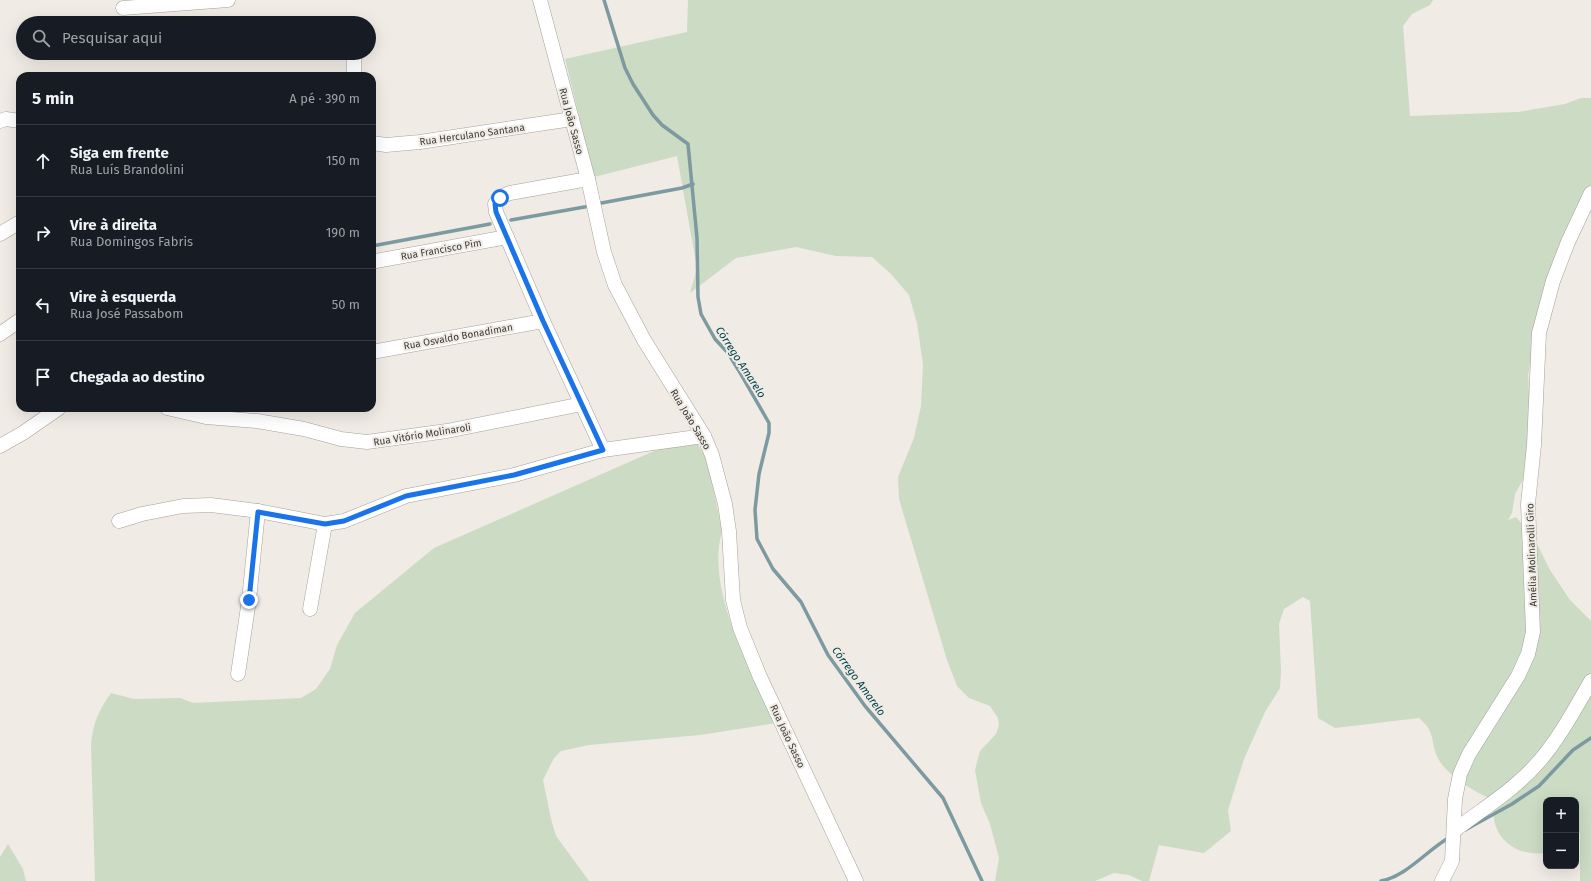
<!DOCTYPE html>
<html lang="pt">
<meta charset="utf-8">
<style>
body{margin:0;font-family:"Fira Sans",sans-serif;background:#242831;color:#f1f3f6}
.controls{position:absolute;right:12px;bottom:12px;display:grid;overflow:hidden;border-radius:8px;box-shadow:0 4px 16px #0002}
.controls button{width:36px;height:36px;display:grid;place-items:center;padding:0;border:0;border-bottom:1px solid #363941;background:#171b24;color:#f1f3f6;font:20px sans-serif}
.stop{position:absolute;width:12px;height:12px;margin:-9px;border:3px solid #1a73e8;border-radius:50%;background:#fff}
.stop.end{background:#1a73e8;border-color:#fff;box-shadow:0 1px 4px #0008}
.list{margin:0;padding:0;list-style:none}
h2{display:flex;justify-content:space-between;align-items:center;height:52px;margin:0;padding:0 16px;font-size:17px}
h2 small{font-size:13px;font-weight:400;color:#9ea1a6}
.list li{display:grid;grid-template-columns:26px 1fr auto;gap:12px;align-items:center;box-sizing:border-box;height:72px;padding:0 16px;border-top:1px solid #363941}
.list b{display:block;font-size:15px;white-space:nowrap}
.list p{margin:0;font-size:13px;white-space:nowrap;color:#9ea1a6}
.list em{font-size:13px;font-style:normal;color:#9ea1a6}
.icon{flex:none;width:22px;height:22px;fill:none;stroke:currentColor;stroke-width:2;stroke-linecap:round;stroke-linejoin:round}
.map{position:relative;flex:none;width:1591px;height:881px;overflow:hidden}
.search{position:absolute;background:#171b24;box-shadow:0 4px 16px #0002;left:16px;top:16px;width:360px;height:44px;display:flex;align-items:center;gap:10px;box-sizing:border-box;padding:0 14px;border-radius:22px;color:#9ea1a6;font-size:15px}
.panel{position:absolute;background:#171b24;box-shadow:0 4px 16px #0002;left:16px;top:72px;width:360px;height:340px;border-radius:12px}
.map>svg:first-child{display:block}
.green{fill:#cbdbc4}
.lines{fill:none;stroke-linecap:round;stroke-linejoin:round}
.stream{stroke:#7c9a9f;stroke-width:3.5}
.minor-casing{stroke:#a5a19b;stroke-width:15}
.minor{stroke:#fff;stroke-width:14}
.route{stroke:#1a73e8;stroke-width:5}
.labels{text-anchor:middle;stroke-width:4;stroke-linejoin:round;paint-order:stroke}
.street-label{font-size:10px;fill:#3e3c39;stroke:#f0ebe5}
.water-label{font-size:11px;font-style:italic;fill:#01454f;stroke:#f0ebe5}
</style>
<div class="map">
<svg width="1591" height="881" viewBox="0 0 1591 881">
<rect width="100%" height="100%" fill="#f0ebe5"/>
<g class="green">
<path d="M688,0H1433L1430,5L1412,14L1403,26L1410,116L1518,112L1565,104L1581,98H1591V204L1538,326L1528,375L1530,408L1525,476L1515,494L1512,513L1508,520L1516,517L1534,538L1550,570L1570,600L1591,621V881H1580V833L1576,834V800H1546V853C1512,857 1488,834 1494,800C1474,792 1441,773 1435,751C1431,735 1433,730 1419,718L1335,728L1318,718L1310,601L1303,597L1284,609L1279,624L1281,671L1280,688L1265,712L1244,759L1228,810L1231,831L1204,853L1159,845L1149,881H1142L1129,875L1114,873L1095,881H995L999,858L990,824L981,803L975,770L980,751L996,734L999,725L998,718L990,706L969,698L957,686L947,660L899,499L898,477L914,438L921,406L923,364L917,323L909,295L891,274L872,257L836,256L796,247L736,258L690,293L697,268L677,156L594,177L565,59L687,32Z"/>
<path d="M696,442L707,459L722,531C705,590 751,671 776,723L700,735L589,745L561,751L554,758L543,780L551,819L556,836L589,881H95L91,744C93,723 99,710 111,693L134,699L180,698L193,703L301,698L316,689L330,669L337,645L355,613L434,548L670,444Z"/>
<path d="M8,844L23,869L26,881H0V857Z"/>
</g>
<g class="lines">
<g class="stream">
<path d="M604,0L625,68L633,84L653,115L662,125L688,144L697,238L698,297L701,314L715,339L728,353L739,371L769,423V433L759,474L755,510L757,539L773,569L801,602L828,655L865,706L943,798L982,881"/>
<path d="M596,204L682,188L693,184"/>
<path d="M511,220L590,206"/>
<path d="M372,246L490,224"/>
<path d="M1465,830L1512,804L1539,786L1573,750L1591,738"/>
<path d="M1381,881C1407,876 1427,850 1450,837"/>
</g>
<g class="minor-casing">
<g id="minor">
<path d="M540,0L588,179L604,252L615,285L644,340L704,436L712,455L725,504L729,531L733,600L740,628L760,677L856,881"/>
<path d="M123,8L228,0"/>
<path d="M354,76V57"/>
<path d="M0,121L6,119L20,121"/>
<path d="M372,143L386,145L420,142L572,119"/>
<path d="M588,179L510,193L500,197L495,204L496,212L543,321L603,450"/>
<path d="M0,234L20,222"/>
<path d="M376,261L507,237"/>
<path d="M0,334L20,320"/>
<path d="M372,352L543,321"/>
<path d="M167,408L206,417L257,421L304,429L341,439L367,442L447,431L582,404"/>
<path d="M0,446L23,433L59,408"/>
<path d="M119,521L142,514L183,506L211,505L258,511L325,524L344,521L406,496L514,475L603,450L704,436"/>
<path d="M310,609L325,524"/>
<path d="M238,674L249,600L258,511"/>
<path d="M1455,830C1481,810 1511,792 1534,767C1556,744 1575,709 1591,681"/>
<path d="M1442,881L1452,861L1455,799L1460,774L1469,754L1518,676L1528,654L1533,632L1528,504L1534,445L1539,333L1553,281L1568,242L1591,193"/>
</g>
</g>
<use href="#minor" class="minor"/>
</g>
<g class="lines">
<path class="route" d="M249,600L258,512L325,524L344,521L406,496L514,475L603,450L543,321L496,212L495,204L500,198"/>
</g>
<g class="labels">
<g class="street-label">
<text transform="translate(572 121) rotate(75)" y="4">Rua João Sasso</text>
<text transform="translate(472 134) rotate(-8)" y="4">Rua Herculano Santana</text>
<text transform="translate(441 249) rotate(-10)" y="4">Rua Francisco Pim</text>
<text transform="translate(458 336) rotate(-10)" y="4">Rua Osvaldo Bonadiman</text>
<text transform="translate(691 419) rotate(59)" y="4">Rua João Sasso</text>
<text transform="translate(422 434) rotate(-9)" y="4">Rua Vitório Molinaroli</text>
<text transform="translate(1531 555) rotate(-92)" y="4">Amélia Molinarolli Giro</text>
<text transform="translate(788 736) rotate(65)" y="4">Rua João Sasso</text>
</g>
<g class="water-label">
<text transform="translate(741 362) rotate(57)" y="4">Córrego Amarelo</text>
<text transform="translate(859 681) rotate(54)" y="4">Córrego Amarelo</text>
</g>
</g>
</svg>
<div class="controls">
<button>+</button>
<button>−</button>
</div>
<div class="stop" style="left:500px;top:198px"></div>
<div class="stop end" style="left:249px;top:600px"></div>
<div class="search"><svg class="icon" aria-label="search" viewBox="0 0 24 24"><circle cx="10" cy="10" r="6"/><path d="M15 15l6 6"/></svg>Pesquisar aqui</div>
<section class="panel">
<h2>5 min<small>A pé · 390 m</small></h2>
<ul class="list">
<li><svg class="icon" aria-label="ahead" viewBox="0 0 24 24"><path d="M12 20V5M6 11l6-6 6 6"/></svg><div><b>Siga em frente</b><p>Rua Luís Brandolini</p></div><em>150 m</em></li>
<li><svg class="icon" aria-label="right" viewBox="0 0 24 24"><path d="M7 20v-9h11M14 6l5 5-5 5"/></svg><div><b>Vire à direita</b><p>Rua Domingos Fabris</p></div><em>190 m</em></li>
<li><svg class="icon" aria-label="left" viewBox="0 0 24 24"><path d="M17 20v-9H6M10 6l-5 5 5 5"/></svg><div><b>Vire à esquerda</b><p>Rua José Passabom</p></div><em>50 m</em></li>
<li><svg class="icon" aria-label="arrive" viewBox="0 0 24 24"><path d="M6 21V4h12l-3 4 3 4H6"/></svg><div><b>Chegada ao destino</b></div></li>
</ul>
</section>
</div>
